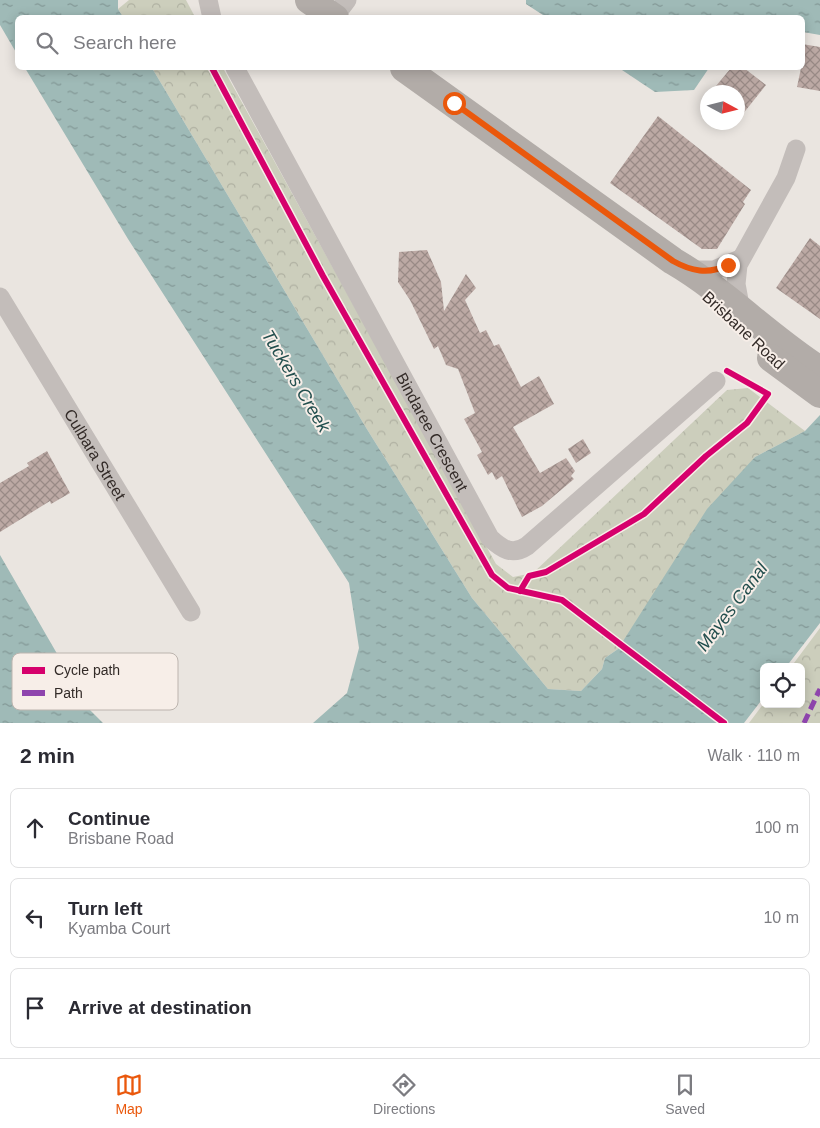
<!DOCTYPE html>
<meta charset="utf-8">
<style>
body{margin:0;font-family:Arial,sans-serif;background:#f2f2f3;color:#2b2b33}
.controls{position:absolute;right:15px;bottom:15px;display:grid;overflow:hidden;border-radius:8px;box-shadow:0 2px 12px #0003}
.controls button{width:45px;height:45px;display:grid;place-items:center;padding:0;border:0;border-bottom:1px solid #e1e1e2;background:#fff;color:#2b2b33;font:25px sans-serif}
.compass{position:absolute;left:700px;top:85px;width:45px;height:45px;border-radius:50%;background:#fff;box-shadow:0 2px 12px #0003;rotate:97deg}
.stop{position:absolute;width:15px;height:15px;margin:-11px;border:4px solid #ea580c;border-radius:50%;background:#fff}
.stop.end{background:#ea580c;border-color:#fff;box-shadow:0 1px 5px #0008}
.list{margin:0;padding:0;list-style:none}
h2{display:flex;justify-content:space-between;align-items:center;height:65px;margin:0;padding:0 20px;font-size:21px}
h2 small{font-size:16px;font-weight:400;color:#7c7c81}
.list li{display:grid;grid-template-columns:32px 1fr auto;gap:15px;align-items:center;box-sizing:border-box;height:80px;margin:0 10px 10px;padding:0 10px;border:1px solid #e1e1e2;border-radius:8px}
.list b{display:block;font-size:19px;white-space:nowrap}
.list p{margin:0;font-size:16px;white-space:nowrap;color:#7c7c81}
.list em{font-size:16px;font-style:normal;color:#7c7c81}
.icon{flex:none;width:28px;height:28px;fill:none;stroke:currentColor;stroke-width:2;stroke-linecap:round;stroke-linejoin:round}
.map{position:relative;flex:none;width:820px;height:723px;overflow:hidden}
.search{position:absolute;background:#fff;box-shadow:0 2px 12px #0003;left:15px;right:15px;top:15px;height:55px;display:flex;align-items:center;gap:12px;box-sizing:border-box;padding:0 18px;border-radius:8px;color:#7c7c81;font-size:19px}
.sheet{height:335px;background:#fff}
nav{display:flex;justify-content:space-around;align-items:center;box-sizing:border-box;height:70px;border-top:1px solid #e1e1e2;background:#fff;font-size:14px;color:#7c7c81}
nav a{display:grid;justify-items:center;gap:2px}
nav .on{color:#ea580c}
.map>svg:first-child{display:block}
.park{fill:url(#park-crowns)}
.water{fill:url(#water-ripples)}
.building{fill:url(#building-cross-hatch)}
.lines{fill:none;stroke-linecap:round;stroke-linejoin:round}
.minor{stroke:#c3bdba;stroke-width:19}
.primary{stroke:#b2aca8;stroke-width:28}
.quiet{stroke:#8e44ad;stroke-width:5;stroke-dasharray:10 5;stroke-linecap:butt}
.cycleway-casing{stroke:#f7eee8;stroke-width:9}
.cycleway{stroke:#d6006c;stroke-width:6}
.route{stroke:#ea580c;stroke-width:6}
.labels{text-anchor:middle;stroke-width:4;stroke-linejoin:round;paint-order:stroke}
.street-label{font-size:16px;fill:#332b28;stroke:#f7eee8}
.water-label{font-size:18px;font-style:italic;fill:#234f4e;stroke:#f7eee8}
.key{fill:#f7eee8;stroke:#bcb4ae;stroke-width:1}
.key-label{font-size:14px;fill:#332b28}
</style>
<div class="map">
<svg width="820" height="723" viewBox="0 0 820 723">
<defs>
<pattern id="park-crowns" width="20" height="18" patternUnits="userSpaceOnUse" patternTransform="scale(1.25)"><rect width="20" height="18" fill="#cccebc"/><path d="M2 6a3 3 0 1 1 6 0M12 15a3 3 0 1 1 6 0" fill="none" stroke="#b0b1a2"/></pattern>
<pattern id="water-ripples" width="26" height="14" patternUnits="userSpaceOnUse" patternTransform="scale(1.25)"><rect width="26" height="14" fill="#9fbab7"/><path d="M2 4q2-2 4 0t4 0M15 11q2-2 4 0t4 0" fill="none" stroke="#829795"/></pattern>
<pattern id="building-cross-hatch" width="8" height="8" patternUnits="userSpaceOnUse" patternTransform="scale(1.25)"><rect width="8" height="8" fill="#bca9a4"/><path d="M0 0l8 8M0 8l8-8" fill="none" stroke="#998a86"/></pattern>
</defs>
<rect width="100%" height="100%" fill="#eae5e0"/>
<g class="park">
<path d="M129,0H186L195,17H123L118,9Z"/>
<path d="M152,68H223L496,564L513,577L533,573L727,390L748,388L805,431L755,457L618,649L605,658L602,669L581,691L548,689L472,598L365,426Z"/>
<path d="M820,628V723H749L764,703L801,704V667H791Z"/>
</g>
<g class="water">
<path d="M0,0H118V9L123,17L18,18L17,54L0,25Z"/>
<path d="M526,0H820V35L803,32L802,18L546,17L526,4Z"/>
<path d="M25,68H152L365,426L472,598L548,689L581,691L602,669L605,658L618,649L707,509L755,457L805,431L820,415V623L786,667H764V697L744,723H313L347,693L359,648L349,583L128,239Z"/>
<path d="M619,68H709L694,90L655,92Z"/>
<path d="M0,555L89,709L103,723H0Z"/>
</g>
<g class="building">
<path d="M802,44L820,47V91L797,87L801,68H802Z"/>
<path d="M731,68H744L766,85L738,120V92H711Z"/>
<path d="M658,116L751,190L743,202L745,204L717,249H702L610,183Z"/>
<path d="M810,238L820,246V319L776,288Z"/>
<path d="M427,250L441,282L444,311L466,274L476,288L465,300L480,333L486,330L494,346L499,344L521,387L539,376L554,404L513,427L540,473L566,458L575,471L571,476L574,479L542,506L522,517L502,476L496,480L492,472L488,475L477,455L482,452L464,419L475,413L458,369L446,365L438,346L434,349L410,300L398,282L399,252Z"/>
<path d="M583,439L591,453L576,463L568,449Z"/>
<path d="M47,451L70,493L51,504L50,501L0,532V483L29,466L27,463Z"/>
</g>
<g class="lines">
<g class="minor">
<path d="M208,0L212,18"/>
<path d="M334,17L347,0"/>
<path id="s1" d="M235,68L490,538C502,549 512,556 527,546L716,381"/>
<path d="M688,270H714L740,259"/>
<path id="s2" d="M0,297L191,612"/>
<path d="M741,311L736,284L738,265L786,178L796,149"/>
</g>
<g class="primary">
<path d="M309,0L335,18"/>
<path d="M404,68L673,261C726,292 768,337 820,370"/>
<path d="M771,358L820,394"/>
</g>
<path class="quiet" d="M804,723L820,689"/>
<g class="cycleway-casing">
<g id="cycleway">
<path d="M212,68L323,276L492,575L508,588L562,600L724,723"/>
<path d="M520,591L529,576L546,572L644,514L706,456L747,423L768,394L727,371"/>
</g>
</g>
<use href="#cycleway" class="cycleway"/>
</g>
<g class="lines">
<path class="route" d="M454,103L673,261C691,271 708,275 728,265"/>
</g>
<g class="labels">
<g class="street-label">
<text transform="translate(744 330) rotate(43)" y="6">Brisbane Road</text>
<text dy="6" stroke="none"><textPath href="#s1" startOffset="414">Bindaree Crescent</textPath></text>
<text dy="6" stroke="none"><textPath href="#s2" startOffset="184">Culbara Street</textPath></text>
</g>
<g class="water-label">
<text transform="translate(296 381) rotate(59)" y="6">Tuckers Creek</text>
<text transform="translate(732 607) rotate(-53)" y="6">Mayes Canal</text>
</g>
</g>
<rect x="12" y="653" width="166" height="57" rx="8" class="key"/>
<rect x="22" y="667" width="23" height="7" fill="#d6006c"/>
<rect x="22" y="690" width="23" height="6" fill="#8e44ad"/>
<g class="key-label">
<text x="54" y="675">Cycle path</text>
<text x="54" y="698">Path</text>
</g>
</svg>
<div class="controls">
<button><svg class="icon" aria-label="locate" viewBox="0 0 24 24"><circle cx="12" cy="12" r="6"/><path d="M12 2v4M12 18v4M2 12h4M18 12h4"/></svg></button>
</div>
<svg class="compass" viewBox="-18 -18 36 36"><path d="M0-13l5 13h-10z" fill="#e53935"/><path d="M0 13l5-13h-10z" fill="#7c7c81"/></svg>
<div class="stop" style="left:454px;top:103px"></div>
<div class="stop end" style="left:728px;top:265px"></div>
<div class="search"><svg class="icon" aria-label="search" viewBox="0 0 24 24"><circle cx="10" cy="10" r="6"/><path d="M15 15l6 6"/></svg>Search here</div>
</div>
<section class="sheet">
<h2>2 min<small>Walk · 110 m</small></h2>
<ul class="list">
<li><svg class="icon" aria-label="ahead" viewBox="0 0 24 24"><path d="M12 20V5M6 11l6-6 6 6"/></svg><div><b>Continue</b><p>Brisbane Road</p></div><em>100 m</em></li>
<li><svg class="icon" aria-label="left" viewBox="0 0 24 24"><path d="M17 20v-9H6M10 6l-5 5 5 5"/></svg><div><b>Turn left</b><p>Kyamba Court</p></div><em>10 m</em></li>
<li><svg class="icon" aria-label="arrive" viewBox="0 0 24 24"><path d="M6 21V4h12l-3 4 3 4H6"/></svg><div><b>Arrive at destination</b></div></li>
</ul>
</section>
<nav>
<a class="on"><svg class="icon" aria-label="map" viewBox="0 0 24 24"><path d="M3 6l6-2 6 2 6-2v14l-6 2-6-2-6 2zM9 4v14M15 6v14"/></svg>Map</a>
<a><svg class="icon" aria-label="directions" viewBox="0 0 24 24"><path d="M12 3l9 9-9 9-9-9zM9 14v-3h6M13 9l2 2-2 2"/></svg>Directions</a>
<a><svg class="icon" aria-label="saved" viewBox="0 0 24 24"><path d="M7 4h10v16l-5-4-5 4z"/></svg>Saved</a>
</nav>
